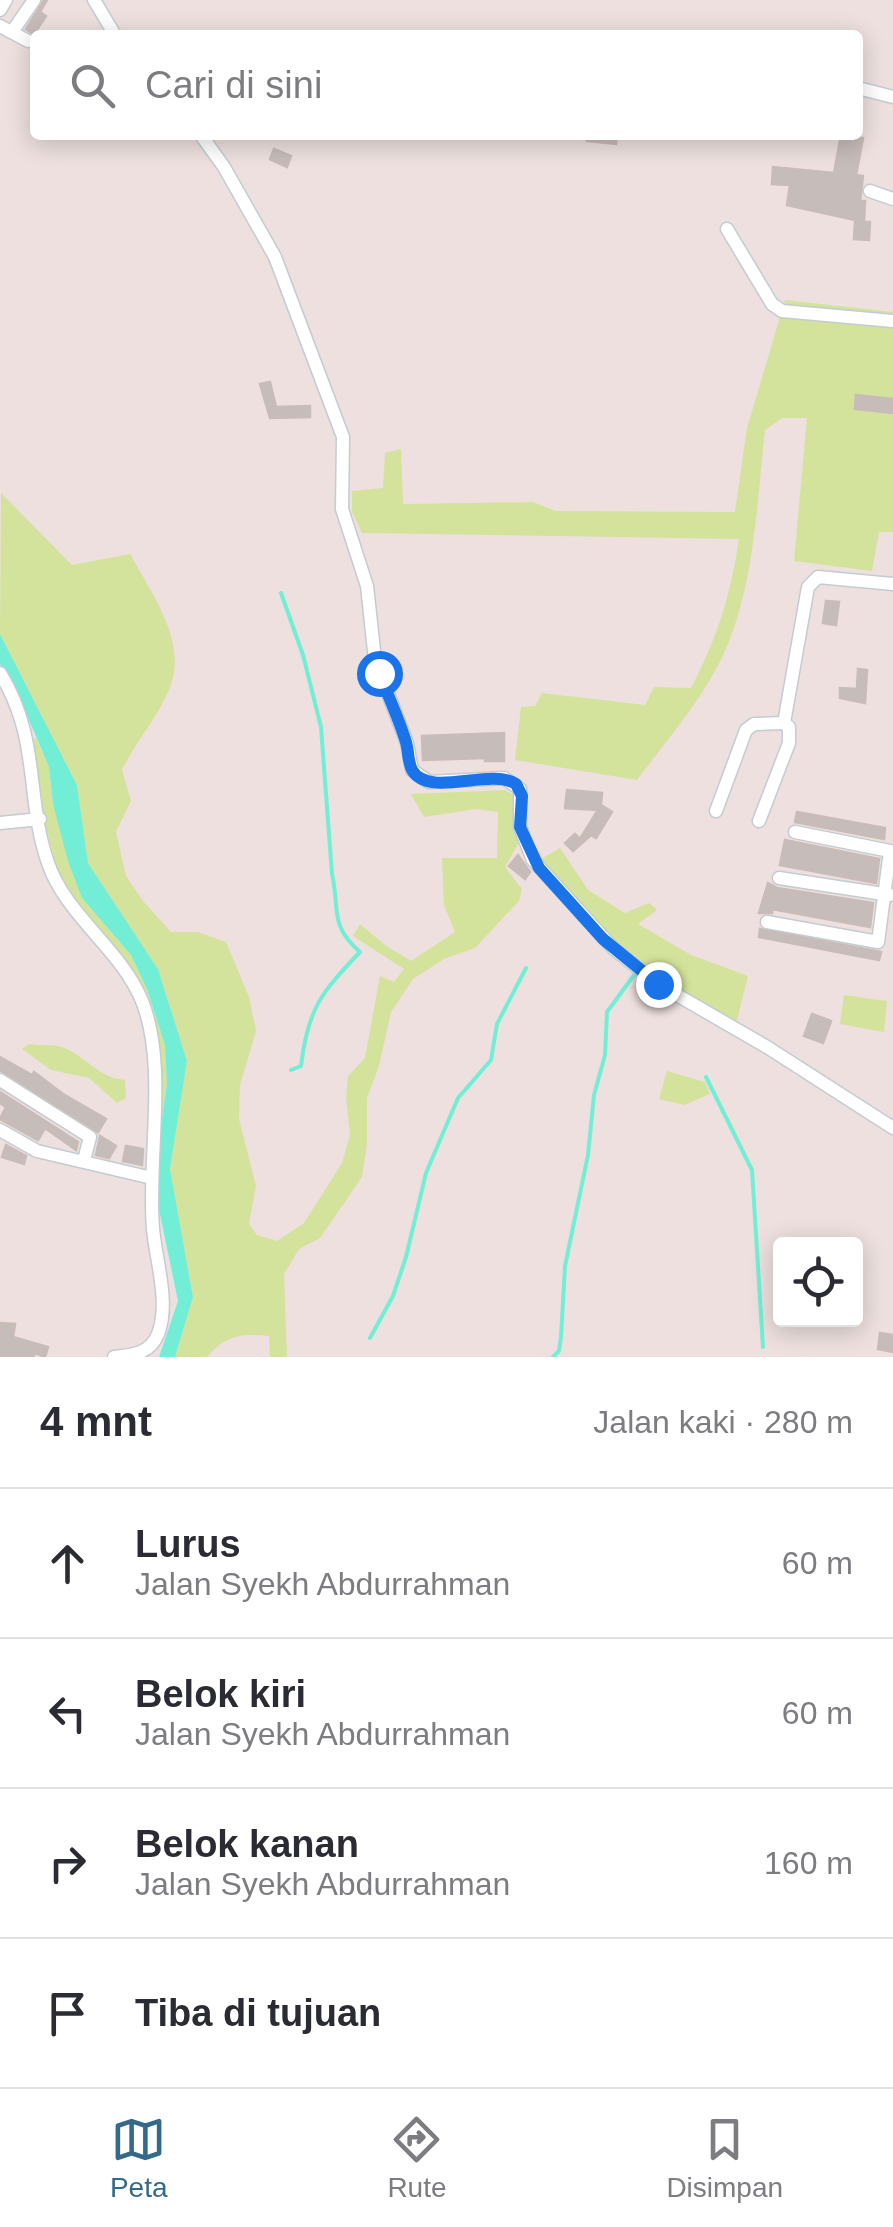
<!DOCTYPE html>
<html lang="id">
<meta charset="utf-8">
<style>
body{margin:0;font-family:Arial,sans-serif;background:#f7f7f7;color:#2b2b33}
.controls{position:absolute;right:30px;bottom:30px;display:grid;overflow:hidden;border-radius:10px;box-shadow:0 5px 25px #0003}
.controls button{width:90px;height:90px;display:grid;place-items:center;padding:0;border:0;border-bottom:2px solid #e1e1e2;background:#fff;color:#2b2b33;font:50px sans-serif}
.stop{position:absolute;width:30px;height:30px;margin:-22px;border:8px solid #1a73e8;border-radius:50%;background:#fff}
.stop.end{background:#1a73e8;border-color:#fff;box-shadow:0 2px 10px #0008}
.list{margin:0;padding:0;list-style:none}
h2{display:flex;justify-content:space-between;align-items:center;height:130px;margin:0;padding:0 40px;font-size:42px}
h2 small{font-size:32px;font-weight:400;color:#7c7c81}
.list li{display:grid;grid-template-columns:65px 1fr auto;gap:30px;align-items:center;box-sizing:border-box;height:150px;padding:0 40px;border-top:2px solid #e1e1e2}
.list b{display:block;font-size:38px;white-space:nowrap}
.list p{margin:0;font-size:32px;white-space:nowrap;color:#7c7c81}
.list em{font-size:32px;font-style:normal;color:#7c7c81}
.icon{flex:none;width:55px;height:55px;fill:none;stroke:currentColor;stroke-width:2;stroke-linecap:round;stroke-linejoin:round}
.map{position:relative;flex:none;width:893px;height:1357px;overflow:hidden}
.search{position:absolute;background:#fff;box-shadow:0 5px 25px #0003;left:30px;right:30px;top:30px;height:110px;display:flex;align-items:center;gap:25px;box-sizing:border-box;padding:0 35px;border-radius:10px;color:#7c7c81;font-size:38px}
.sheet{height:730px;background:#fff}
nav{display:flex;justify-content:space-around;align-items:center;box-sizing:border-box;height:140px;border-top:2px solid #e1e1e2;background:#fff;font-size:28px;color:#7c7c81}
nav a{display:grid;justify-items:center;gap:5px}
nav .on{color:#34698c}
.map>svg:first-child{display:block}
.green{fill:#d4e39b}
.water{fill:#72eed7}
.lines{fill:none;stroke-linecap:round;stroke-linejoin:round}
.stream{stroke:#72eed7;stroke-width:4}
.building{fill:#c6bcb9;stroke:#c9bbb7;stroke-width:2.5}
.minor-casing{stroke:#c2ccd2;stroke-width:15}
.minor{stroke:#fff;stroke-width:12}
.route{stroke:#1a73e8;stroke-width:12}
</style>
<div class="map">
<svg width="893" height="1357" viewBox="0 0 893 1357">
<rect width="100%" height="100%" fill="#ede0de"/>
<g class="green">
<path d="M785,300L893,312V532H879L872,571L794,561L807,418H782L765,430C757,501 755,577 728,644C707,695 669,737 637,780L515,760L521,707L535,706L542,693L645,705L654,687L691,688C718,636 730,597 739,539L362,533L352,512V491L383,488L385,453L401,449L403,504L533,502L556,511L735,512L747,428Z"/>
<path d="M1,493L72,565L130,554C152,594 189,643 169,690C158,716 135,743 122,770L131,801L116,832L126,876L143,901L171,932H198L226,942L249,997L256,1031L240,1085L239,1119L256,1186L249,1224L257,1235L277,1241L304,1223L342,1163L350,1135L346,1097L348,1076L365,1058L380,976L394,982L404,969L353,936L360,924L385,945L411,961L455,932L444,905L442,858H497L498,812L476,809L424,817L411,794L505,790L516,796L518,844L505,867L522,889L519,901L475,948L444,959L413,979L391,1012L379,1066L367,1098V1144L362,1177L320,1238L299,1249L284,1274L287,1357H270L269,1336C242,1333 225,1335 207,1357H175L193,1297L170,1169L187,1061L158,969L88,863L77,785L0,634Z"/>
<path d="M36,738L49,767L53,804L82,898L131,955L147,989L165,1045L167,1084L163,1113L157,1107L156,1037L114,948L68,891L56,865L45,823L32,740Z"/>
<path d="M560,848L588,890L625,913L649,903L657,910L638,924L691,955L748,976L736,1024L638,963L615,944L541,859Z"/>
<path d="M844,995L887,1001L884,1032L840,1024Z"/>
<path d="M29,1044C40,1046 52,1044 62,1047C88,1057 96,1077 125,1080L126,1098L117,1103L89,1078L51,1070L22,1049Z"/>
<path d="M667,1071L705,1082L710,1094L684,1105L659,1099Z"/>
</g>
<path class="water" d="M0,634L77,785L88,863L158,969L187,1061L170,1169L193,1297L175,1357H159L178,1301L156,1195L158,1147L167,1084L165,1045L147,989L131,955L82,898L68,861L53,804L49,767L14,685L0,664Z"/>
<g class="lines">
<g class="stream">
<path d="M281,593L303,655L321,727L332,874C340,910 329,925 360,952C321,993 308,1008 301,1066L291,1070"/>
<path d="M706,1077L752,1170L763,1347"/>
<path d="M370,1338L393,1296L406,1257L426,1173L458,1098L491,1060L497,1024L526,968"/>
<path d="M553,1357L559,1351L561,1337L565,1266L588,1155L594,1095L605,1055L607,1012L634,975"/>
</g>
</g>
<g class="building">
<path d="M44,0H47L40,12L46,16L34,34L26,29Z"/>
<path d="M588,135H617L616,144L587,141Z"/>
<path d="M841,135L863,138L856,175L863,176L860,201H865L864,222H870L869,240L854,239L855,220L787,205L790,185L772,184L773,167L834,173Z"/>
<path d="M274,149L291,156L287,167L270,159Z"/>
<path d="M270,382L276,407L310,406V417L270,418L260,384Z"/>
<path d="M856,395L893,399V413L855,409Z"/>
<path d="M826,601L839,602L836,625L823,623Z"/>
<path d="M858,669L867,670L865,703L840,698V688L857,689Z"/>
<path d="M504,733V761H485V758L423,760L422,736Z"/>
<path d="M567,790L602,793L601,805L612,812L596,838L591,835L573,851L565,843L575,834L580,839L598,810L565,808Z"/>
<path d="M797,812L885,828L884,839L795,822Z"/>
<path d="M785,840L879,859L876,883L780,865Z"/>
<path d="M518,855L530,872L525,879L509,866Z"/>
<path d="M768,883L777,888L873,903L870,927L772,909V913H759Z"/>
<path d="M760,929L881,952L879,960L759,937Z"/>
<path d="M812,1014L831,1021L823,1043L804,1036Z"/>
<path d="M0,1057L32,1075L34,1072L63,1094L106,1119L98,1132L0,1070Z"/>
<path d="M0,1092L78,1142L76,1150L45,1128L38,1140L0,1119L6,1107L0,1103Z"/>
<path d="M100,1136L116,1146L109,1158L96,1155Z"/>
<path d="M6,1145L26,1156L24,1164L2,1157Z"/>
<path d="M126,1146L143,1149L142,1165L123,1161Z"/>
<path d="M0,1323L15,1324L13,1337L48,1347L45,1357L35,1353L33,1357H0Z"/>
<path d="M880,1333L893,1335V1352L878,1349Z"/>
</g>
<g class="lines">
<g class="minor-casing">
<g id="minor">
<path d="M94,0L115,35"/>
<path d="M0,10L6,0"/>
<path d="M0,26L28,41"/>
<path d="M12,32L34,0"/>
<path d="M858,88L893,97"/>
<path d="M201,135L224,167L275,257L343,437L342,509L367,586L375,660L407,743L412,770L429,782L504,778L520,789V827L533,860L614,949L658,984L767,1047L893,1128"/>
<path d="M870,191L893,199"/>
<path d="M727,229L772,304L782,311L893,321"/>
<path d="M0,673C41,740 25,797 48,863C66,916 121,949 142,1001C168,1066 147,1159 153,1229C156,1261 170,1303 158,1334C150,1354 132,1355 114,1357"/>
<path d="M716,811L746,730L754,724L784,723"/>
<path d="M759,821L789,743V727L784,723L808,587L818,577L893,584"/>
<path d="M0,823L40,819"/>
<path d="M779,878L890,895"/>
<path d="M767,922L878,942L890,851L795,832"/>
<path d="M0,1080L90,1137L84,1160"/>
<path d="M0,1130L37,1151L152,1178"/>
</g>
</g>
<use href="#minor" class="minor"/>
</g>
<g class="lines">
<path class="route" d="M379,673C388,695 398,717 405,739C409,749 407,760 412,770C429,799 490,767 516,784L522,796L520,827L539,868L603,939L658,984"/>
</g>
</svg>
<div class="controls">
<button><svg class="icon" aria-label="locate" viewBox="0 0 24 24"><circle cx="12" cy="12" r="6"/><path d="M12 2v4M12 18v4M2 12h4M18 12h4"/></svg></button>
</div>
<div class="stop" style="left:379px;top:673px"></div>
<div class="stop end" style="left:658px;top:984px"></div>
<div class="search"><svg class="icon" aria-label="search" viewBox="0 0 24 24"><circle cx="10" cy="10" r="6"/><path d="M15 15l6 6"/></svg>Cari di sini</div>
</div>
<section class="sheet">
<h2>4 mnt<small>Jalan kaki · 280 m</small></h2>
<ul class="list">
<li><svg class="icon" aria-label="ahead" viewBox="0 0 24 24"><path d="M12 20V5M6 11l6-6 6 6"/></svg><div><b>Lurus</b><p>Jalan Syekh Abdurrahman</p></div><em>60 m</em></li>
<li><svg class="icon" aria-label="left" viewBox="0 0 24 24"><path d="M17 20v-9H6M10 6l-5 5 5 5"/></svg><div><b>Belok kiri</b><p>Jalan Syekh Abdurrahman</p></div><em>60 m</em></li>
<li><svg class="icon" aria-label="right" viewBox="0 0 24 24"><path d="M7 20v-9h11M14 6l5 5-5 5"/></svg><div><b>Belok kanan</b><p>Jalan Syekh Abdurrahman</p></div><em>160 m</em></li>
<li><svg class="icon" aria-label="arrive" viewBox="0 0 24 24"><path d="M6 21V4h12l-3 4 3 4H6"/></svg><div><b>Tiba di tujuan</b></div></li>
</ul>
</section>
<nav>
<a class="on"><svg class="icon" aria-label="map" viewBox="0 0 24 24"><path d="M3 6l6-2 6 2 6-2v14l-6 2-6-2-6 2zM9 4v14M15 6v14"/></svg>Peta</a>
<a><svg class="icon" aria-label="directions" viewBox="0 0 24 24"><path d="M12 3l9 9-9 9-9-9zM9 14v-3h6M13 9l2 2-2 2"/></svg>Rute</a>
<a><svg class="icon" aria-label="saved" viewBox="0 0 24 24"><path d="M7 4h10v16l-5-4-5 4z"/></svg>Disimpan</a>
</nav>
